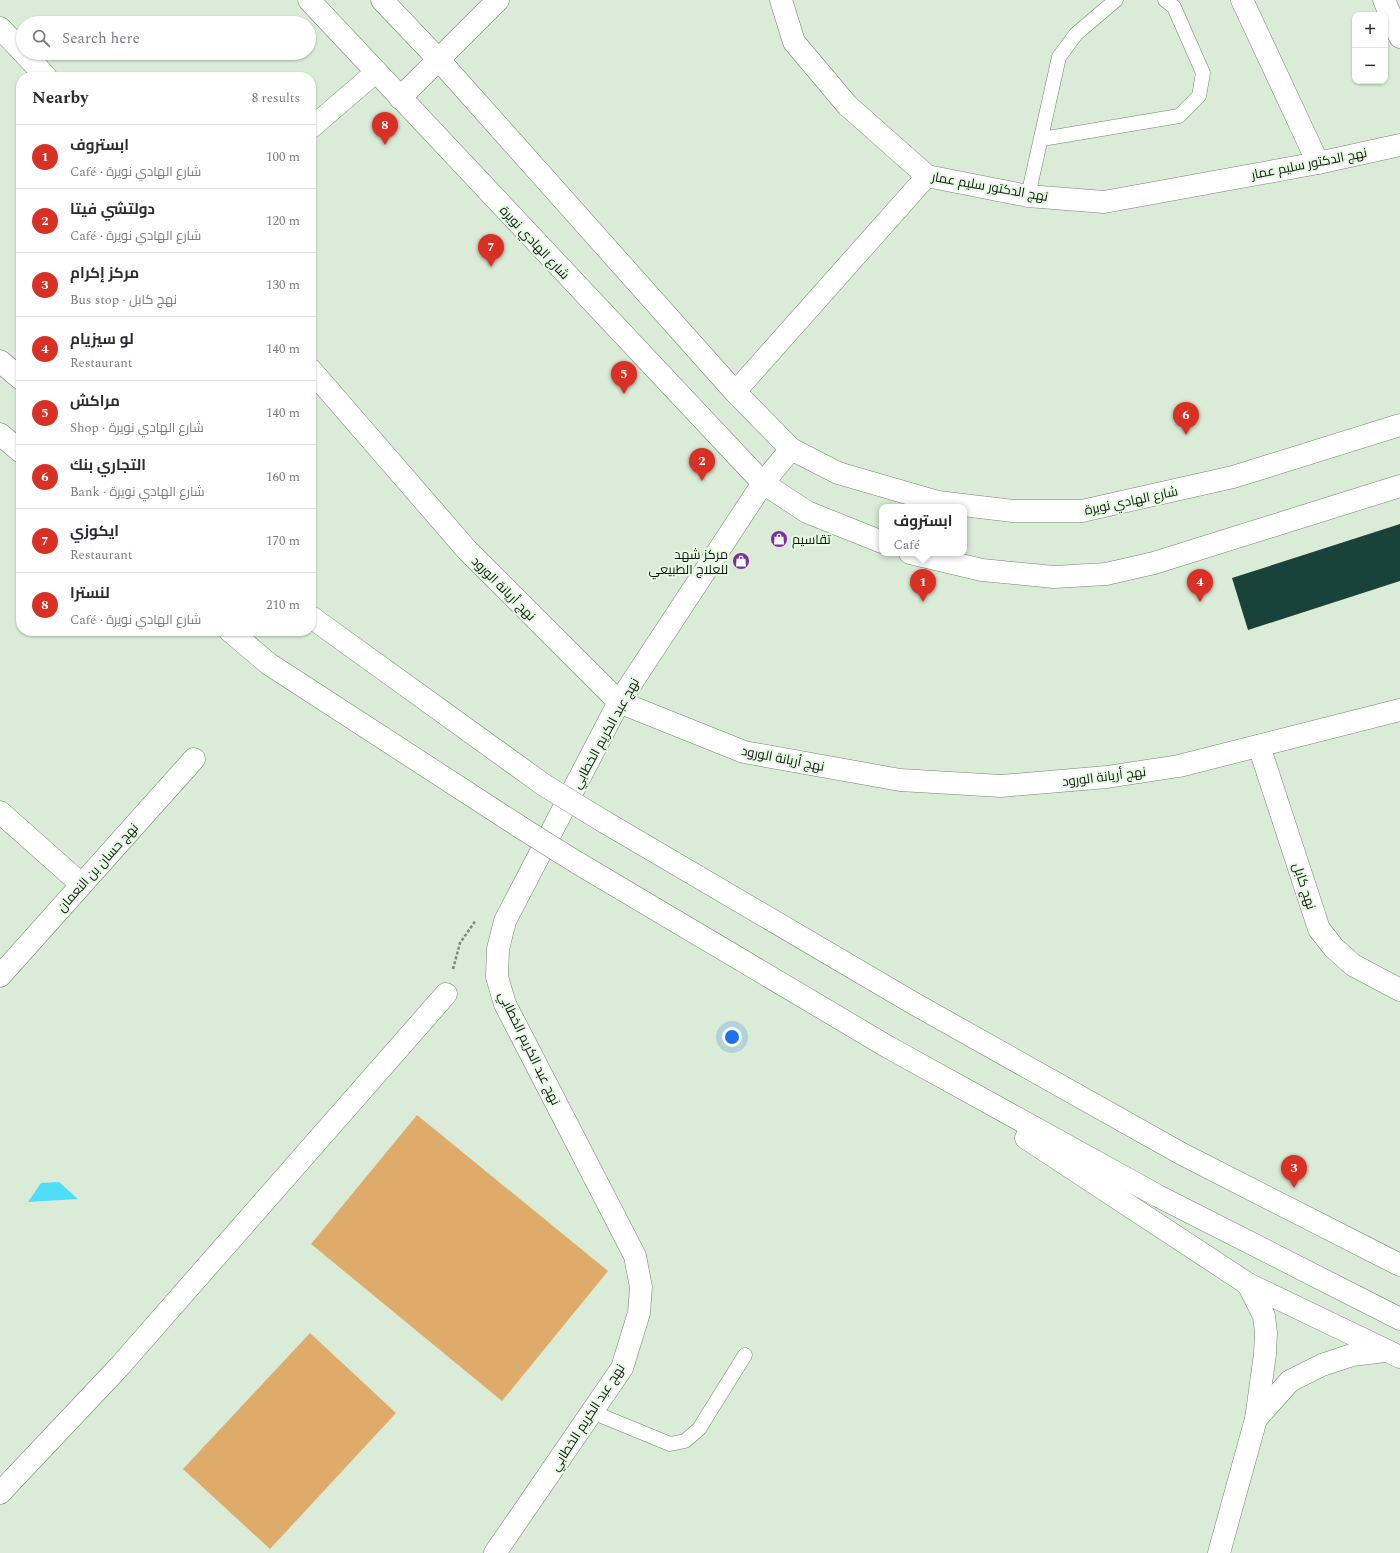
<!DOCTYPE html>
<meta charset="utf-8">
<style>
body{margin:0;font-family:Spectral,Cairo,serif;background:#f2f2f3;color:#2b2b33}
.controls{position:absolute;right:12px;top:12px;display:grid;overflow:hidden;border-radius:8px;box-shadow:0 1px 3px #0004}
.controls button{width:36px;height:36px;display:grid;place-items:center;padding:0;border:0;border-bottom:1px solid #e1e1e2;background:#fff;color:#2b2b33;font:20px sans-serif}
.you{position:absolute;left:732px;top:1037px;width:14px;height:14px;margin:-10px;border:3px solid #fff;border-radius:50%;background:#1a73e8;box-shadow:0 0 0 6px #1a73e833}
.badge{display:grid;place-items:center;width:26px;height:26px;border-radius:50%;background:#d93025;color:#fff;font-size:13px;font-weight:700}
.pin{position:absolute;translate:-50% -33px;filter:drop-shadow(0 1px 2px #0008)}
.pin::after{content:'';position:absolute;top:21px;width:14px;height:12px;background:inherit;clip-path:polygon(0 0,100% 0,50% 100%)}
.popup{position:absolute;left:879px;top:504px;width:88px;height:52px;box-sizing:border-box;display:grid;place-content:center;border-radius:8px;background:#fff;filter:drop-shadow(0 1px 3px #0005);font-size:13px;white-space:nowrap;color:#7c7c81}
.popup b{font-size:15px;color:#2b2b33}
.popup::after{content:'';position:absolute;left:50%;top:100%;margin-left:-8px;border:8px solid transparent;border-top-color:#fff}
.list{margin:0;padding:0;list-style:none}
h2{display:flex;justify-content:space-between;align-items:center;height:52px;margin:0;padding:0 16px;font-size:17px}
h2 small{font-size:13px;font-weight:400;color:#7c7c81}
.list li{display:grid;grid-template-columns:26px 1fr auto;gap:12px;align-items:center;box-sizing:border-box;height:64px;padding:0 16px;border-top:1px solid #e1e1e2}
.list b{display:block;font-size:15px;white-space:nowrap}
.list p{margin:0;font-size:13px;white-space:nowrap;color:#7c7c81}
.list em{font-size:13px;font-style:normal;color:#7c7c81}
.icon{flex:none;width:22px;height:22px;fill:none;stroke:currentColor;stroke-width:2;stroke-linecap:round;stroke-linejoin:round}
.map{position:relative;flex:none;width:1400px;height:1553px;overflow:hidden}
.search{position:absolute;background:#fff;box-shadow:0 1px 3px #0004;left:16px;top:16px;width:300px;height:44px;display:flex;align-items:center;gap:10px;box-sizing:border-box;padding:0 14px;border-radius:22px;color:#7c7c81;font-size:15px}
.panel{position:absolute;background:#fff;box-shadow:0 1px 3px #0004;left:16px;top:72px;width:300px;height:564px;border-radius:16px}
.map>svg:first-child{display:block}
.green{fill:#deab6a}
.water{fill:#4fdef8}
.building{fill:#19433a}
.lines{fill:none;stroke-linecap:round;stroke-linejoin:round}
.service-casing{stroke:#738471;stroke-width:15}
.pedestrian-casing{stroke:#738471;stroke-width:22}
.minor-casing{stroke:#738471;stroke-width:23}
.secondary-casing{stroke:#738471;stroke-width:23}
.trunk-casing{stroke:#738471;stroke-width:23}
.path{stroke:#7d897b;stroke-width:2.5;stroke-dasharray:3 2;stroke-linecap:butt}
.service{stroke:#fff;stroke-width:14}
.pedestrian{stroke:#fff;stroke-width:21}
.minor{stroke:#fff;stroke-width:22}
.secondary{stroke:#fff;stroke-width:22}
.trunk{stroke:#fff;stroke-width:22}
.trunk-bridge-casing{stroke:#738471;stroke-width:23;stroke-linecap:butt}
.trunk-bridge{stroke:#fff;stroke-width:22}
.labels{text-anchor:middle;stroke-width:4;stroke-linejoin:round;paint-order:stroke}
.street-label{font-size:13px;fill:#0e150e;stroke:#e7fae4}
.poi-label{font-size:13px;fill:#0e150e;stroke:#e7fae4;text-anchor:start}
</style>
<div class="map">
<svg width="1400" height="1553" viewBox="0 0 1400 1553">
<rect width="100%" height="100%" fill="#daecd7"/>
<g class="green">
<path d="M417,1115L608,1271L502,1401L311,1244Z"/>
<path d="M310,1333L396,1413L270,1549L183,1469Z"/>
</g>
<path class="water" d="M59,1182L78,1199L28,1202L41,1183Z"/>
<path class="building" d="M1400,524V581L1248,630L1232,578Z"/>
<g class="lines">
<g class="service-casing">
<g id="service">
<path d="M1042,139L1179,116L1199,96L1203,73L1174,7L1165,0"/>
<path d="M1028,196L1059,57L1076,34L1116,0"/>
<path d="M592,1412L670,1444L685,1441L699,1429L745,1355"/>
</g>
</g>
<g class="pedestrian-casing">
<g id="pedestrian">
<path d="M311,128L376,72"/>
<path d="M735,392L927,176"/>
</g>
</g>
<g class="minor-casing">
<g id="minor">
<path d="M781,0L794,42L847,105L927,176L1028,196L1104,202L1318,163L1400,145"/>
<path d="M1242,0L1318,163"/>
<path d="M1384,0L1400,37"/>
<path d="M0,28L23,52"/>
<path d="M24,53L46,77"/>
<path d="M400,98L498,0"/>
<path d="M311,370L467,550L619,702L744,752L900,780L1001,786L1107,777L1179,766L1400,710"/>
<path d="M1259,746L1319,929L1334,948L1353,965L1400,990"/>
<path d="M0,812L81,884"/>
<path d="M0,976L194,759"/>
<path d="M1256,1419L1290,1381L1322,1365L1352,1355L1385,1351"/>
<path d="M0,1493L119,1367L446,994"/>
<path d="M495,1553L622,1368L639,1313L641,1287L635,1256L505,1004L497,977L498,949L505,921L619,702L763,483L791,449"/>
<path d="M1219,1553L1256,1419L1265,1354L1266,1333L1264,1316L1248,1284"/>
</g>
</g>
<g class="secondary-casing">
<g id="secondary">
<path d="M309,0L763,483L807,512L882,542"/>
<path d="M382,0L439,60L735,392L791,449L838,473L938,502L1013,511H1082L1233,477L1400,425"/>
<path d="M910,553L982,570L1054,577L1106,574L1154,563L1400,486"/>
</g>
</g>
<g class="trunk-casing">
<g id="trunk">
<path d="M0,361L21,379"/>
<path d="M0,434L21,452"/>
<path d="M311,617L544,785"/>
<path d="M230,631L269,664L520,827"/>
<path d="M603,821L913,1003L1182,1154L1400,1265"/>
<path d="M576,862L888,1047L1158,1196L1400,1319"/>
<path d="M1026,1138L1248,1284L1400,1357"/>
</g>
</g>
<path class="path" d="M453,969L460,943L476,920"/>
<use href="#service" class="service"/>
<use href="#pedestrian" class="pedestrian"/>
<use href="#minor" class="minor"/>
<use href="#secondary" class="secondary"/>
<use href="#trunk" class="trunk"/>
<g class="trunk-bridge-casing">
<g id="trunk-bridge">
<path d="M544,785L603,821"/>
<path d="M520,827L576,862"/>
</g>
</g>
<use href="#trunk-bridge" class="trunk-bridge"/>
</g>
<defs>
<g id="shop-disc" transform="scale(0.9)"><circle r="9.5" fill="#802d9c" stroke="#e7fae4"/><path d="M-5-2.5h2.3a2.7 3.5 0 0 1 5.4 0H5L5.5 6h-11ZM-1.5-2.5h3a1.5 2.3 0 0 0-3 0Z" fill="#fff"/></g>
</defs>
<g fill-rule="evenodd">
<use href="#shop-disc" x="779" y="539"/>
<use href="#shop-disc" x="741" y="561"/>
</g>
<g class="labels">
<g class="street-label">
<text transform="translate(1309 163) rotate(-11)" y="5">نهج الدكتور سليم عمار</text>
<text transform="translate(990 186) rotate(10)" y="5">نهج الدكتور سليم عمار</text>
<text transform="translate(535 242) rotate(47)" y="5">شارع الهادي نويرة</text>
<text transform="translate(1131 500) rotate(-12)" y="5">شارع الهادي نويرة</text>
<text transform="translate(504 588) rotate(45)" y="5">نهج أريانة الورود</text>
<text transform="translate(605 733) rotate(-61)" y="5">نهج عبد الكريم الخطابي</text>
<text transform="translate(783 758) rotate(11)" y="5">نهج أريانة الورود</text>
<text transform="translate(1104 776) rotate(-7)" y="5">نهج أريانة الورود</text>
<text transform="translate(97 867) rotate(-48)" y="5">نهج حسان بن النعمان</text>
<text transform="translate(1305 886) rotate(72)" y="5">نهج كابل</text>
<text transform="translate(530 1048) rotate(64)" y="5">نهج عبد الكريم الخطابي</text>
<text transform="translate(587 1417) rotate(-57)" y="5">نهج عبد الكريم الخطابي</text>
</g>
<g class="poi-label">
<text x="792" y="544">تقاسيم</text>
<text x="728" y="559" text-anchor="end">مركز شهد<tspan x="728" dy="15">للعلاج الطبيعي</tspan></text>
</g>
</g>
</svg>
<div class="controls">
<button>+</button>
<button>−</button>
</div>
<div class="you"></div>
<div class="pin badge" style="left:923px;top:602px">1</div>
<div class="popup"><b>ابستروف</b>Café</div>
<div class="pin badge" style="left:702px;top:481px">2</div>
<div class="pin badge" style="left:1294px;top:1188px">3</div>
<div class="pin badge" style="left:1200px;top:602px">4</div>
<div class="pin badge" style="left:624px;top:394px">5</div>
<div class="pin badge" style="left:1186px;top:435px">6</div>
<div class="pin badge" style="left:491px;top:267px">7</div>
<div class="pin badge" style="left:385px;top:145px">8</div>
<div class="search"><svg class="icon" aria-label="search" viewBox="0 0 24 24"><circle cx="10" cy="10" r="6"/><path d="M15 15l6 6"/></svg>Search here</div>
<section class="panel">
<h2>Nearby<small>8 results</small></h2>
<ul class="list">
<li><span class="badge">1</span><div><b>ابستروف</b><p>Café · شارع الهادي نويرة</p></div><em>100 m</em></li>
<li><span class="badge">2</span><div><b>دولتشي فيتا</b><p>Café · شارع الهادي نويرة</p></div><em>120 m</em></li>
<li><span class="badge">3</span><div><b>مركز إكرام</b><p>Bus stop · نهج كابل</p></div><em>130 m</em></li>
<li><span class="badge">4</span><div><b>لو سيزيام</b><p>Restaurant</p></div><em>140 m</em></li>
<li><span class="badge">5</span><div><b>مراكش</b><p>Shop · شارع الهادي نويرة</p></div><em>140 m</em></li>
<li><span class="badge">6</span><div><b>التجاري بنك</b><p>Bank · شارع الهادي نويرة</p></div><em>160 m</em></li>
<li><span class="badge">7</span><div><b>ايكوزي</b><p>Restaurant</p></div><em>170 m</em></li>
<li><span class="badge">8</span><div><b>لنسترا</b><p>Café · شارع الهادي نويرة</p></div><em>210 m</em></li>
</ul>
</section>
</div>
